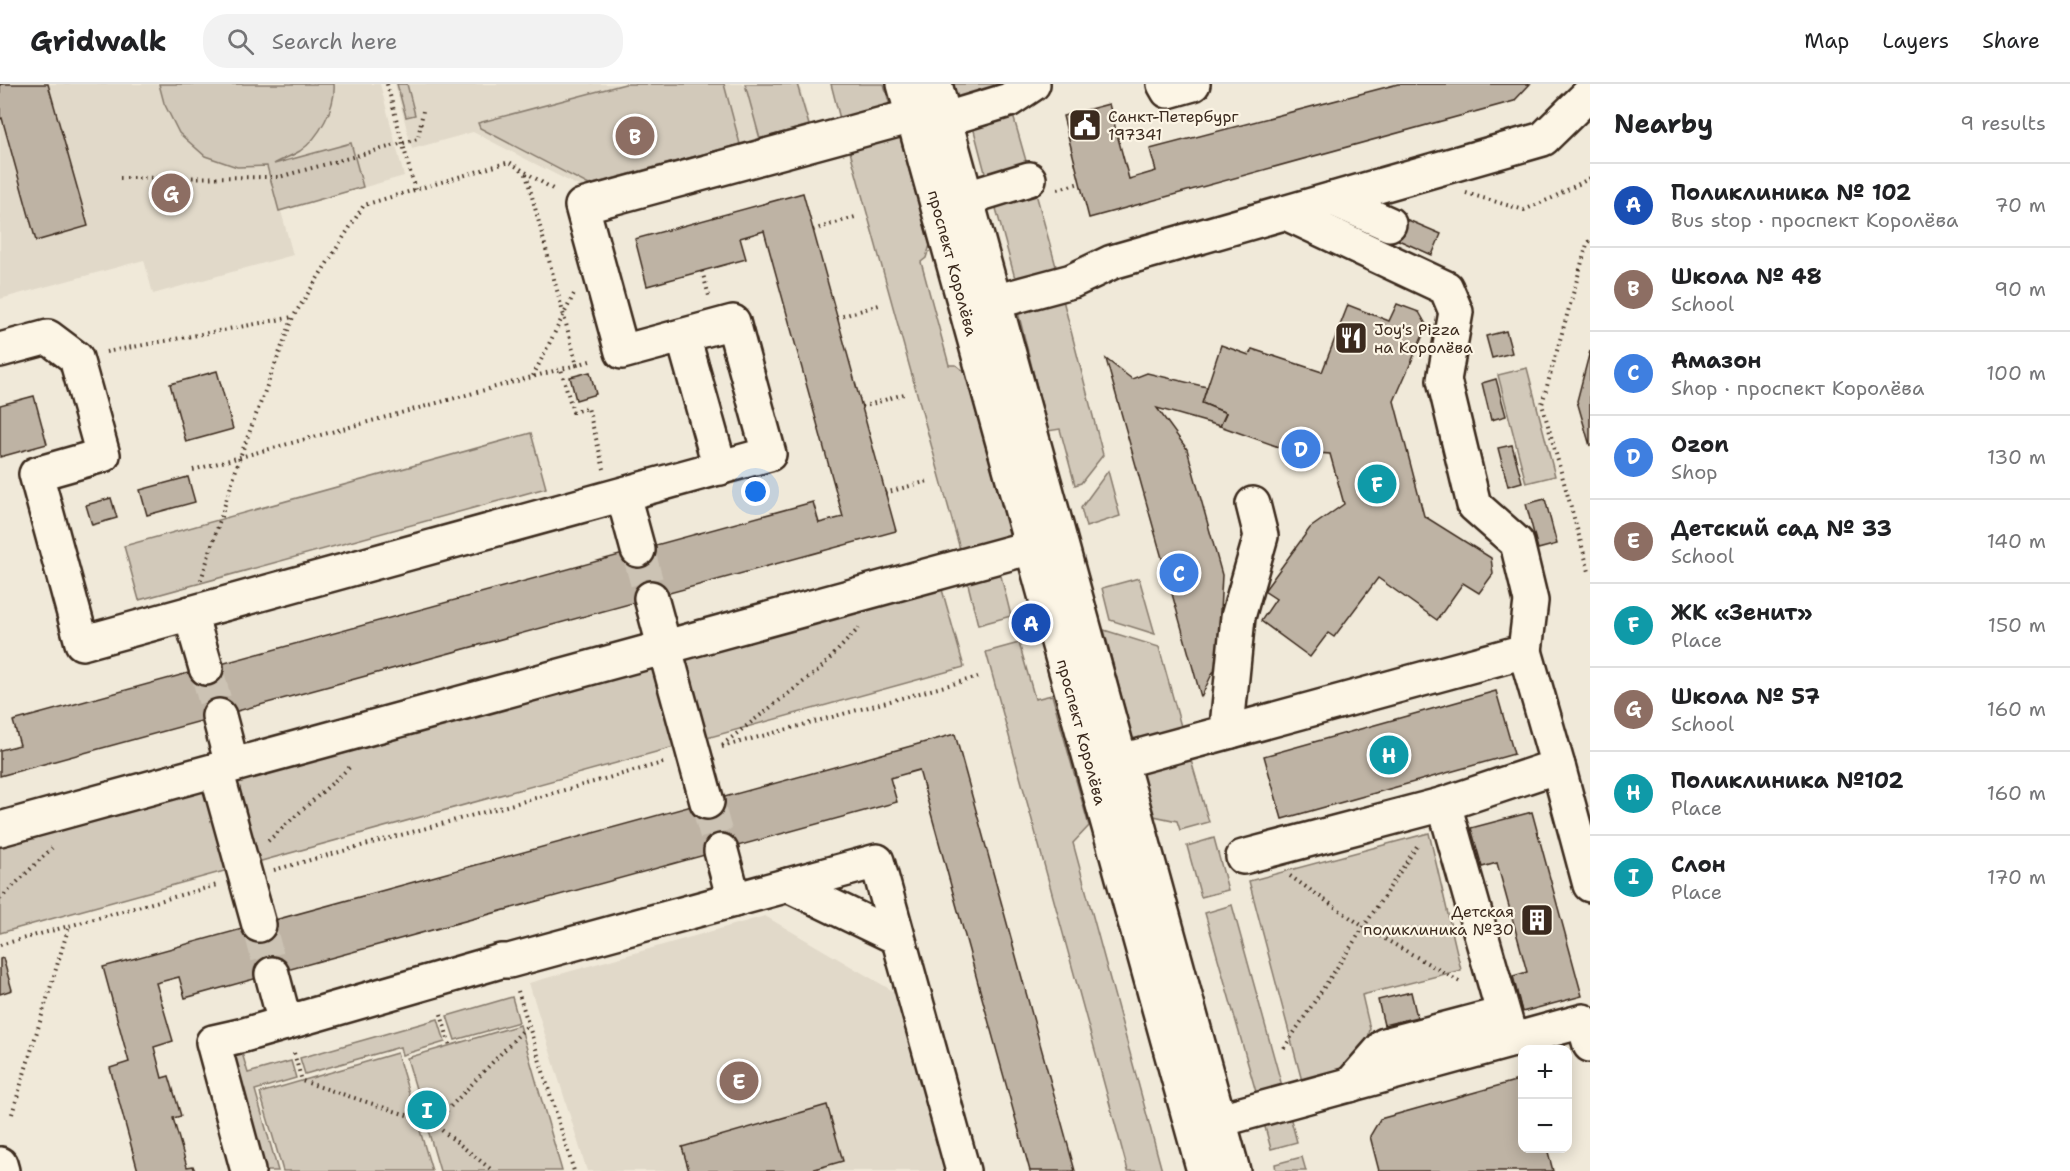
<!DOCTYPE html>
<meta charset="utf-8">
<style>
body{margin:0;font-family:"Shantell Sans",sans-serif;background:#f2f2f2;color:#202124}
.controls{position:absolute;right:18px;bottom:18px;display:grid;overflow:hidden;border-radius:12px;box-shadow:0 3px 15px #0003}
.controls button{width:54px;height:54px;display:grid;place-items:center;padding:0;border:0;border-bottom:2px solid #e0e0e0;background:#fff;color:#202124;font:30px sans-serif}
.you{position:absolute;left:756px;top:408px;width:21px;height:21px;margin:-15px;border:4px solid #fff;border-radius:50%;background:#1a73e8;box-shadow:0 0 0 9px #1a73e833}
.badge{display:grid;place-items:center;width:39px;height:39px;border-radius:50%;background:#d93025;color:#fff;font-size:20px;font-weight:700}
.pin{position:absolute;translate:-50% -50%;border:3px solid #fff;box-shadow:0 2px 6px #0006}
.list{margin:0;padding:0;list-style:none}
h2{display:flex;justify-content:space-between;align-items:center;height:78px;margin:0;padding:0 24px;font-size:26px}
h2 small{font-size:20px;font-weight:400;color:#757577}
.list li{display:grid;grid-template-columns:39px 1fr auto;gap:18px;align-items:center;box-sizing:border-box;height:84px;padding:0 24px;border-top:2px solid #e0e0e0}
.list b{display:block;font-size:22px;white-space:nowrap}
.list p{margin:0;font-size:20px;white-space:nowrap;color:#757577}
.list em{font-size:20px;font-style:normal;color:#757577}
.icon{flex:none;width:33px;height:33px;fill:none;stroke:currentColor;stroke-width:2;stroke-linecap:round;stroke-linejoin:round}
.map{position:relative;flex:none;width:1590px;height:1087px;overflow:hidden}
header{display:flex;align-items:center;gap:36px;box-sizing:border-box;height:84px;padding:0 30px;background:#fff;border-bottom:2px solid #e0e0e0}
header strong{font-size:28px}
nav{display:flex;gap:33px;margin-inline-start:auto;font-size:21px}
.search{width:420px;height:54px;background:#f2f2f2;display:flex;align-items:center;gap:15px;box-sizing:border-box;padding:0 21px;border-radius:24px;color:#757577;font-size:22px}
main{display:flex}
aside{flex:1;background:#fff}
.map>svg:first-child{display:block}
.built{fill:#e1d9c9}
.green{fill:#d2c9ba;stroke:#867a6c;stroke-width:1.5}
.building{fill:#beb3a4;stroke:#3b2a1e;stroke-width:1.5}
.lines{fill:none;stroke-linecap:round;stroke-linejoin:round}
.minor-tunnel{stroke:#ccc3b4;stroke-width:33;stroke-dasharray:33 16;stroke-linecap:butt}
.minor-casing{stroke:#3b2a1e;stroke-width:38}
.path{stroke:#3b2a1e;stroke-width:4;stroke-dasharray:1.5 4.5;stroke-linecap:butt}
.minor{stroke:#fcf5e5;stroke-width:33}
.labels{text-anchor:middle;stroke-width:4.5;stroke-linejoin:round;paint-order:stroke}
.poi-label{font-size:16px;fill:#3b2a1e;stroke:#fcf5e5;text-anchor:start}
.street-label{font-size:16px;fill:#3b2a1e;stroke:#fcf5e5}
</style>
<header>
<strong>Gridwalk</strong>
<div class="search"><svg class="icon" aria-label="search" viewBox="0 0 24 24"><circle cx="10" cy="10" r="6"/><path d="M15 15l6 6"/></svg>Search here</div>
<nav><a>Map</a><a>Layers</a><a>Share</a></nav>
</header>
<main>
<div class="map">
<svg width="1590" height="1087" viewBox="0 0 1590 1087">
<rect width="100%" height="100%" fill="#f0e9d9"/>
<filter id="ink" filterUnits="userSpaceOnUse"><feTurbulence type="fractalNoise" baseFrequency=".0167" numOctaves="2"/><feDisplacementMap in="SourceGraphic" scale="12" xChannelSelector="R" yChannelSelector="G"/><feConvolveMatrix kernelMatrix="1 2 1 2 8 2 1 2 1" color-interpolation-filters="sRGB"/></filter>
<g filter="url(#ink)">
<g class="built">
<path d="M0,0H380L404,92L281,127L293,171L153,210L144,176L0,215Z"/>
<path d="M395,0H799L812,46L588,107L473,48L412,65Z"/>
<path d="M765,832L893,907L945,1087H587L529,899Z"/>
</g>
<g class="green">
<path d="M159,0H334C336,23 319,54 300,67C292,72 282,75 274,80L351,59L363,103L279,127L267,82L237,83L205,72L179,49L164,19Z"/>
<path d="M397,0H407L415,31L406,33Z"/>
<path d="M625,0H724L740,60L589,101L480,44L478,39Z"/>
<path d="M745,0H797L809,41L760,55Z"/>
<path d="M831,0H884L890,22L840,35Z"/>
<path d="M953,0H1006L958,16Z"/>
<path d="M1011,24L1028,84L987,96L971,35Z"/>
<path d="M899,50L930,161L926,174L921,178L949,281H956L965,288L1010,451L960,465L849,64Z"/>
<path d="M1035,106L1057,186L1016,198L994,117Z"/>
<path d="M1062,212L1103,371L1081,399L1075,401L1060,345L1048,347L1017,224Z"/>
<path d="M1527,284L1555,392L1526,399L1498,291Z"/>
<path d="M531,349L546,404L139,516L124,462Z"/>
<path d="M1108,387L1120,432L1086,443L1081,424Z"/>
<path d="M999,484L1011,532L978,541L966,492Z"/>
<path d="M1139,494L1155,550L1110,536L1102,504Z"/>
<path d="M941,502L964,583L254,779L232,698Z"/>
<path d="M1104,546L1159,563L1182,646L1134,660Z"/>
<path d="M1019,559L1035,615L1052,611L1089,742L1073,759L1162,1087H1128L986,568Z"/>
<path d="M1190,673L1209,738L1180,746L1177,737L1154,732L1141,686Z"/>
<path d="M206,705L228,786L0,849V762Z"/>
<path d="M1429,749L1461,886L1362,911L1370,945L1367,961L1346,985L1302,997L1249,797Z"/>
<path d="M1214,754L1228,806L1201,813L1187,762Z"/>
<path d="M1232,821L1282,1002L1256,1008L1205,829Z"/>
<path d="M512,913L519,938L455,956L447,932Z"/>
<path d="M438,935L445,958L402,971L400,963L305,990L300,974Z"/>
<path d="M520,941L562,1087H440L407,974Z"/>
<path d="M239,959L248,989L291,977L296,994L255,1006L278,1087H258L222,964Z"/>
<path d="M397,969L432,1087H283L260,1009Z"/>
<path d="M1288,1025L1297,1058L1271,1065L1262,1032Z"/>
<path d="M1302,1073L1306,1087H1276L1275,1080Z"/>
</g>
<g class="building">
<path d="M0,0H48L88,142L36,157L2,34L0,35Z"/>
<path d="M1398,0H1530L1514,17L1089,134L1063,32L1109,20L1129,95L1156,87L1150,65Z"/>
<path d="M803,109L896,447L0,692V666L20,661L13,637L813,418L819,439L843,433L764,147L740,154L746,175L647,202L635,155Z"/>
<path d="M1394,130L1441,150L1432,171L1385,150Z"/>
<path d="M1397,220L1419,228L1427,242L1394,317L1424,432L1491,474L1493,490L1479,509L1463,499L1437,536L1378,494L1334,553L1328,549L1310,573L1261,537L1276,515L1264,507L1310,444L1344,420L1330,370L1290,367L1220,342L1226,329L1202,319L1221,261L1249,271L1252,265L1322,288L1348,221L1389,237Z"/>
<path d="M1506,247L1512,269L1492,274L1486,252Z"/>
<path d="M1590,267V362L1577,317Z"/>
<path d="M1106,275L1132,295L1147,289L1207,303L1202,319L1226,329L1220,342L1157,324L1187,365L1222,491L1219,546L1229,583L1213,588L1201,613Z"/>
<path d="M217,287L233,345L186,358L170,300Z"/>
<path d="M590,288L596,310L576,316L570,293Z"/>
<path d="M1496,295L1506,332L1491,336L1482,299Z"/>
<path d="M34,312L47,360L0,373V321Z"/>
<path d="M1512,361L1522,398L1508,402L1498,364Z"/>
<path d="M188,393L195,418L147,431L140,406Z"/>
<path d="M111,414L117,434L92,441L86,421Z"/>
<path d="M1545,415L1557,460L1538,465L1526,420Z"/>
<path d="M1496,607L1514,670L1282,735L1264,672Z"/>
<path d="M955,650L1075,1087H1030L919,686L890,694L897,718L185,914L179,893L156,899L173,957L154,963L162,994L169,992L181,1032L173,1034L187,1083L193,1082L195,1087H138L110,984L129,978L103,883Z"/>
<path d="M1532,728L1582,912L1522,928L1513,892L1527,888L1497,779L1482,783L1471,744Z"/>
<path d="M3,874L12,906L0,910V875Z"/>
<path d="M1411,908L1417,933L1384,941L1378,916Z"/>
<path d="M1522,995V1064H1547L1553,1087H1379L1370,1052L1380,1035Z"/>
<path d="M827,1021L843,1077L808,1087H689L682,1063Z"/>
</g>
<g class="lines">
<g class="minor-tunnel">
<path d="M638,466L651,514"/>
<path d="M206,584L219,632"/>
<path d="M707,718L721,767"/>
<path d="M259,841L272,890"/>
</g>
<g class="minor-casing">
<g id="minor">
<path d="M904,0L1204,1087"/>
<path d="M935,0L1233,1087"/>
<path d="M1164,0L1168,7L1193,0"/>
<path d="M923,42L1009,16L1033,0"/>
<path d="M967,114L1029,95"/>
<path d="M1333,115L1389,140"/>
<path d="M1286,129L1446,204L1456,228L1444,296L1474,421L1517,459L1531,517L1525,567"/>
<path d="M975,223L1072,197L1112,178L1543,55L1590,9"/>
<path d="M683,252L720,384"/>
<path d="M0,266L48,253L76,274L103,371L36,390L82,559L769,370L733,238L622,268L582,122L942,24"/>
<path d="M623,411L638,466"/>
<path d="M651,514L707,718"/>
<path d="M190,529L206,584"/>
<path d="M219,632L232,681"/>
<path d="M1231,647L1228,633L1238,533L1261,452L1253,420"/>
<path d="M1558,682L1590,801"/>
<path d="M1099,683L1525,567L1558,682L1444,720L1243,773"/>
<path d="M216,686L259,841"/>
<path d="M1444,720L1511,956"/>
<path d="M0,745L1032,463"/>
<path d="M721,767L734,816"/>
<path d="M788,801L898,854"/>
<path d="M272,890L285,939"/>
<path d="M1350,1001L1385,961L1503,930"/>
<path d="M1198,1042L1583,937L1590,961"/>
<path d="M0,1080L2,1087"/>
<path d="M248,1087L213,958L244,951L501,877H509L877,777L963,1087"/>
</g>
</g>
<g class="path">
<path d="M387,0L415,106"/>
<path d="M526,90L577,281L561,285L573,328L588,324L604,385"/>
<path d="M120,94L279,93L418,55L423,27"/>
<path d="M1058,105L1080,99"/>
<path d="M1466,109L1524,126L1552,114L1590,94"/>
<path d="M813,146L855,133"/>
<path d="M1590,157L1587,160L1542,320L1590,491"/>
<path d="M702,187L709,212"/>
<path d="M837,234L879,221"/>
<path d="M106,268L293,233"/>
<path d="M577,281L593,276"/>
<path d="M533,292L574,210"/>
<path d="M862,323L904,310"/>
<path d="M193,386L561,285"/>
<path d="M885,409L928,397"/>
<path d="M201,496L240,373L293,233L364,121L509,78L556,107"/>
<path d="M722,661L820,585L859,544"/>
<path d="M722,663L982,592"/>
<path d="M268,757L351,682"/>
<path d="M274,786L666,678"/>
<path d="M1290,792L1364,843L1462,899"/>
<path d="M0,815L52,764"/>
<path d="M0,861L217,801"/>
<path d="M518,907L574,1087"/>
<path d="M441,930L450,962"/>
<path d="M1284,964L1419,759"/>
<path d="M294,969L302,997L416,1034L424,1032L493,1087"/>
<path d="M12,1030L69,842"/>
<path d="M434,1040L528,941"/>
</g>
<use href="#minor" class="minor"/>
</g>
</g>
<defs>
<g id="civic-square" transform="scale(1.725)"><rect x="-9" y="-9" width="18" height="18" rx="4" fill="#3b2a1e" stroke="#fcf5e5"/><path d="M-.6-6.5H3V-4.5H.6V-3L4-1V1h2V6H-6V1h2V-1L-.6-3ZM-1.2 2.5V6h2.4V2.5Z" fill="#fff"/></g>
<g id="restaurant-square" transform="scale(1.725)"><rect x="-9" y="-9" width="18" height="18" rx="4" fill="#3b2a1e" stroke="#fcf5e5"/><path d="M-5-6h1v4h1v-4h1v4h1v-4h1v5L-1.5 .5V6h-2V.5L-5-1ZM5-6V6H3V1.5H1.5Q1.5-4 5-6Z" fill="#fff"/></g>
<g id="building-square" transform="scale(1.725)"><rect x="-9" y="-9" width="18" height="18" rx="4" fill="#3b2a1e" stroke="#fcf5e5"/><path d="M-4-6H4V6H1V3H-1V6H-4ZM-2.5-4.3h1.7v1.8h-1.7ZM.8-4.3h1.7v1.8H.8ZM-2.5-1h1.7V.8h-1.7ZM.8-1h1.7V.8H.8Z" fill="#fff"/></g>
</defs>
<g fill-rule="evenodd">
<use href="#civic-square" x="1085" y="41"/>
<use href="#restaurant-square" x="1351" y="254"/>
<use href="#building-square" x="1537" y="836"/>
</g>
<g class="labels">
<g class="poi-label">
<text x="1108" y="38">Санкт-Петербург<tspan x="1108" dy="18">197341</tspan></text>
<text x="1374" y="251">Joy's Pizza<tspan x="1374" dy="18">на Королёва</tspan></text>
<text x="1514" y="833" text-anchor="end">Детская<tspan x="1514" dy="18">поликлиника №30</tspan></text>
</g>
<g class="street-label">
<text transform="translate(953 179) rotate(75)" y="6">проспект Королёва</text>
<text transform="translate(1082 648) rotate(75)" y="6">проспект Королёва</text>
</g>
</g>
</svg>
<div class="controls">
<button>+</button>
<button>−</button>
</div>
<div class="you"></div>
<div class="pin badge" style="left:1031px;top:539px;background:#1a4fb4">A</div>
<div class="pin badge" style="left:635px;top:52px;background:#8d6e63">B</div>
<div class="pin badge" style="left:1179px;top:489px;background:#3f7fe0">C</div>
<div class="pin badge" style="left:1301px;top:365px;background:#3f7fe0">D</div>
<div class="pin badge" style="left:739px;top:997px;background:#8d6e63">E</div>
<div class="pin badge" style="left:1377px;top:400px;background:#0f9aa8">F</div>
<div class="pin badge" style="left:171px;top:109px;background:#8d6e63">G</div>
<div class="pin badge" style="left:1389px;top:671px;background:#0f9aa8">H</div>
<div class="pin badge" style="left:427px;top:1026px;background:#0f9aa8">I</div>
</div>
<aside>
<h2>Nearby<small>9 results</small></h2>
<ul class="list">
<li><span class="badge" style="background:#1a4fb4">A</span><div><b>Поликлиника № 102</b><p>Bus stop · проспект Королёва</p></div><em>70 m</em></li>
<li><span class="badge" style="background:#8d6e63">B</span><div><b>Школа № 48</b><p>School</p></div><em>90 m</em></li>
<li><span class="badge" style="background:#3f7fe0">C</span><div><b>Амазон</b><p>Shop · проспект Королёва</p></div><em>100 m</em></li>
<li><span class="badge" style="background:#3f7fe0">D</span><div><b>Ozon</b><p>Shop</p></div><em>130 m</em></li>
<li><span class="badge" style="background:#8d6e63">E</span><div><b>Детский сад № 33</b><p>School</p></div><em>140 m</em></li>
<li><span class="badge" style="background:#0f9aa8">F</span><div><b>ЖК «Зенит»</b><p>Place</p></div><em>150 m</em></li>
<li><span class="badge" style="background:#8d6e63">G</span><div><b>Школа № 57</b><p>School</p></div><em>160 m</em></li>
<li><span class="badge" style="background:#0f9aa8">H</span><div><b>Поликлиника №102</b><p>Place</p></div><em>160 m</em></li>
<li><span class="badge" style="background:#0f9aa8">I</span><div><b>Слон</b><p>Place</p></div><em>170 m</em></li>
</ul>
</aside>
</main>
